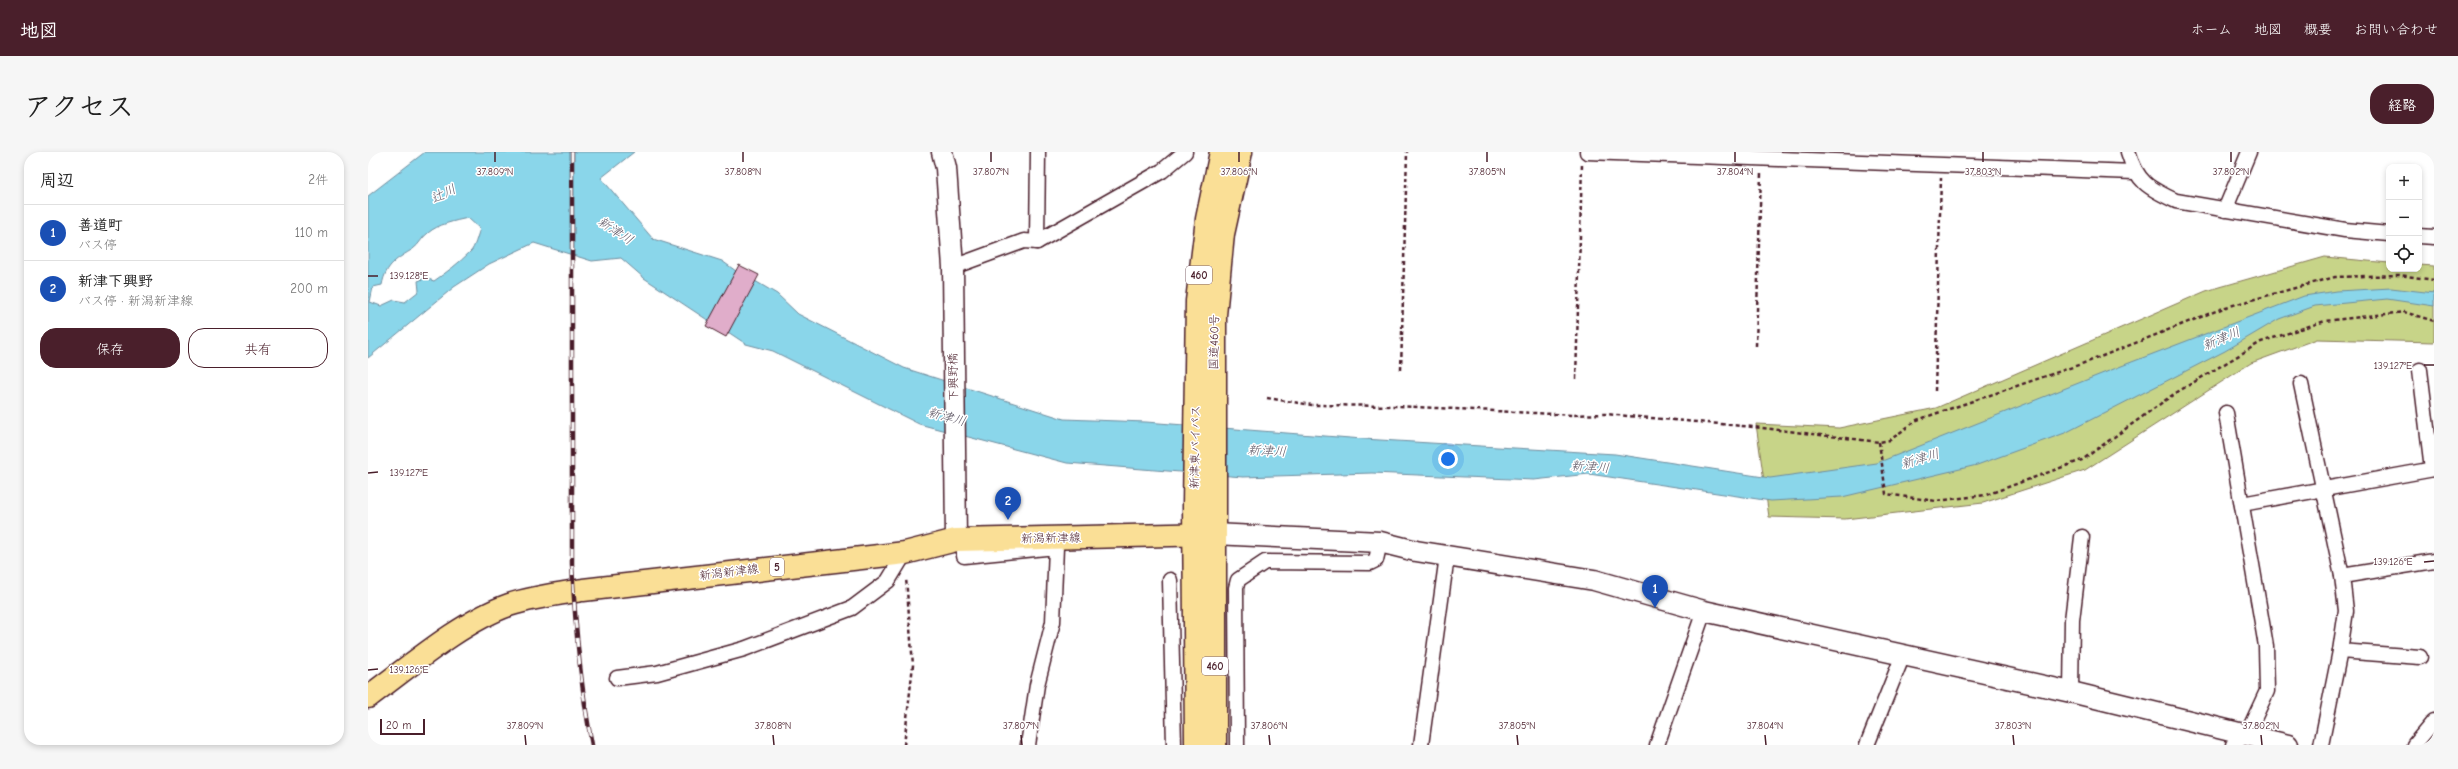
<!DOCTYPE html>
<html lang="ja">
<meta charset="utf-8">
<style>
body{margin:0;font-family:"Comic Neue","Klee One",sans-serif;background:#f6f6f6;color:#222}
.controls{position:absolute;right:12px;top:12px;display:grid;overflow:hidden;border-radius:8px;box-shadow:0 2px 6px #0003}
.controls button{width:36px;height:36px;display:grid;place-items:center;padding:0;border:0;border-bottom:1px solid #e0e0e0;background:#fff;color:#222;font:20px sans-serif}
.scale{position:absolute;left:12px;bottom:10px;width:45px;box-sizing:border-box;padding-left:4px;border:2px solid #4a1f2b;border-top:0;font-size:11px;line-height:14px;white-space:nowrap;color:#4a1f2b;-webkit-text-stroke:3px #fff;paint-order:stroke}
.you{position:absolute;left:1080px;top:307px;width:14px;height:14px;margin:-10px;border:3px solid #fff;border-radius:50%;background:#1a73e8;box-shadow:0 0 0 6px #1a73e833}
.badge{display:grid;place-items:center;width:26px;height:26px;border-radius:50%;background:#4a1f2b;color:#fff;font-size:13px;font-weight:700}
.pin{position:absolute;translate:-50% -33px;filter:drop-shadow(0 1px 2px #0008)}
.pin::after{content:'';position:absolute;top:21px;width:14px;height:12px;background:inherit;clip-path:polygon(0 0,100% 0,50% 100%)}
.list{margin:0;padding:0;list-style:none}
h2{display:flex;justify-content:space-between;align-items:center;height:52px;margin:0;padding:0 16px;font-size:17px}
h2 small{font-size:13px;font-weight:400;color:#767676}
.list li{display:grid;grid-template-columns:26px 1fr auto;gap:12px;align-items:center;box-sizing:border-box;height:56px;padding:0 16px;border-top:1px solid #e0e0e0}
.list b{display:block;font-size:15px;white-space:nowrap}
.list p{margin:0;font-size:13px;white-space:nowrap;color:#767676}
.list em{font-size:13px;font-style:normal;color:#767676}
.actions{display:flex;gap:8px;padding:12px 16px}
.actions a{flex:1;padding:9px 0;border:1px solid #4a1f2b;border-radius:16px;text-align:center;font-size:14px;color:#4a1f2b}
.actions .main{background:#4a1f2b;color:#fff}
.icon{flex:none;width:22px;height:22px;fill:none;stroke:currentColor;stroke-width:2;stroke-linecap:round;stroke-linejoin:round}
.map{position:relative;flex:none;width:2066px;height:593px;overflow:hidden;border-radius:16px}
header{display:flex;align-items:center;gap:24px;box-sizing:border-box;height:56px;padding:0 20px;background:#4a1f2b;color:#fff}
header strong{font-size:19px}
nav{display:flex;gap:22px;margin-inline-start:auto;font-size:14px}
.intro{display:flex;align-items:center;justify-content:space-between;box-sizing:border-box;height:96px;padding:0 24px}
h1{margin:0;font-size:28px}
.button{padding:10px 18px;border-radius:16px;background:#4a1f2b;color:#fff;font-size:14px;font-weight:700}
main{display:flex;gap:24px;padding:0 24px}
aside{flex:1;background:#fff;border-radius:16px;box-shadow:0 2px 6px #0003}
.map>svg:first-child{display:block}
.green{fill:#c7d488;stroke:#887a5a}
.water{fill:#8ad6ea;stroke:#708d9e;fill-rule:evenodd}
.building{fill:#e0adca;stroke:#4a1f2b}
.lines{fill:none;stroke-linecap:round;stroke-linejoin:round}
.street-casing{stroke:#4a1f2b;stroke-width:17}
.secondary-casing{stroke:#4a1f2b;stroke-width:23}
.primary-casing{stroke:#4a1f2b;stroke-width:25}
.highway-casing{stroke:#4a1f2b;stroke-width:25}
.path{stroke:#4a1f2b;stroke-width:2.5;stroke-dasharray:4 3;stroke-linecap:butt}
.street{stroke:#fff;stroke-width:14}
.secondary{stroke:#fff;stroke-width:20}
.primary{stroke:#fadf96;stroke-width:22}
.highway{stroke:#fadf96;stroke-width:22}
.rail-casing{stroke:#4a1f2b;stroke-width:4.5}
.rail{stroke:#fff;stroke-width:3;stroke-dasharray:9;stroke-linecap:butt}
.ticks{fill:none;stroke:#4a1f2b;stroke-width:1.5}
.labels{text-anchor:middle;stroke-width:3;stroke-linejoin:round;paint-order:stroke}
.shield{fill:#fff;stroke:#80626b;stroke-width:1}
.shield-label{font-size:11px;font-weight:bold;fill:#4a1f2b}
.street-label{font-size:12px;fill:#4a1f2b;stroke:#fff}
.water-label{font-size:13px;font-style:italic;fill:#5d5664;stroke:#fff}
.ticks-label{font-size:10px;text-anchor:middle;fill:#4a1f2b;stroke:#fff;stroke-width:3;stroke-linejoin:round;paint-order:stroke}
</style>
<header>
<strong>地図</strong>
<nav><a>ホーム</a><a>地図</a><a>概要</a><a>お問い合わせ</a></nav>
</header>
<div class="intro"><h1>アクセス</h1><a class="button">経路</a></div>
<main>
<aside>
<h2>周辺<small>2件</small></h2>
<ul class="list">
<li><span class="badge" style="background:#1a4fb4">1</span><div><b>善道町</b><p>バス停</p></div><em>110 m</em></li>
<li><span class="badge" style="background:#1a4fb4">2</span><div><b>新津下興野</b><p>バス停 · 新潟新津線</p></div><em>200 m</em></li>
</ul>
<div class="actions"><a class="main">保存</a><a>共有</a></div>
</aside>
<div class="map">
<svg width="2066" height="593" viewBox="0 0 2066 593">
<rect width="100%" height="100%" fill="#fff"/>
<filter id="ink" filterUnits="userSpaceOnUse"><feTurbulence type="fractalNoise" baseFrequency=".025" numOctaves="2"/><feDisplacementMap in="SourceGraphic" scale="8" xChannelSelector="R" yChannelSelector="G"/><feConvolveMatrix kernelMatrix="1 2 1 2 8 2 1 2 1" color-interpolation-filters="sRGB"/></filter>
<g filter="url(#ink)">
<path class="green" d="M1957,105L2021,111V117H2051V113L2066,114V190L1949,187L1883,211L1717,318L1615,351L1477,367L1401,365L1388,272L1471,276L1568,256L1838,139Z"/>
<g class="water">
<path d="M57,0H266L233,26L285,87L354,109L368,119L341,169L276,126L253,106L224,109L166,91L121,112L86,135L0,206V44ZM100,66L112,77C109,84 107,96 102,100C91,111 79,120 66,129L57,126L50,129L51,139L37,150L26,148L13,154L2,150L5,135L14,133C18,112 29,107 45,97C51,93 54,85 60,81C70,72 87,69 100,66Z"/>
<path d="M387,129L409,142L430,162L536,216L696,267L778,270L995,287L1247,302L1402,326L1509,311L1756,213L1936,144L1969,139L2023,136L2066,141V154L2019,147L1947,154L1911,167L1857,199L1697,281L1609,313L1474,345L1403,349L1221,322L1166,328L1004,321L875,325L699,311L551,272L405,199L378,192L360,180Z"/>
</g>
<path class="building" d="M371,113L391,123L358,185L338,174Z"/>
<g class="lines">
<g class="street-casing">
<g id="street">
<path d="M1219,0L1766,20"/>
<path d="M1760,0C1769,30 1780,36 1808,49L1977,78L2021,82"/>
<path d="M1857,58L1881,0"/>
<path d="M2051,84L2066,85"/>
<path d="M669,90L670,0"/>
<path d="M585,115L656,89L669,90L794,19L817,0"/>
<path d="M2052,218L2064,317"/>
<path d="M1933,232L1974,424L1978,459L1972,499L1953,593"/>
<path d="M1858,261L1898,494L1899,539L1879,582L1865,593"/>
<path d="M1874,352L2066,317"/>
<path d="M596,388V404L688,395L685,470L669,533L660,593"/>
<path d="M1974,424L2066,409"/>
<path d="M802,428L806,593"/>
<path d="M1972,499L2052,505"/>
<path d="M249,526L289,521L376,497L484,456L520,429L537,401"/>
<path d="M1703,540L1704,468L1714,385"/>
<path d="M869,593L868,436L870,428L897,410L1002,411L1008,408L1012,390"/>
<path d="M1053,593L1079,404"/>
<path d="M1289,593L1336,459"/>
<path d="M1499,593L1535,503"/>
<path d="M2046,593L2066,569"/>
</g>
</g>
<g class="secondary-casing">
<g id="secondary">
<path d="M574,0L578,16L585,115L588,388"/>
<path d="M846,382L1012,390L1048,399L1226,428L1336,459L1703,540L1920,593"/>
</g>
</g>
<g class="primary-casing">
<path id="primary" d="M0,545C41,515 93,470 141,453C165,445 190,442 215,438L537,401L588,388L845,382"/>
</g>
<g class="highway-casing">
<g id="highway">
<path d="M828,593L826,354L829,149L839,67L853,0"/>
<path d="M847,593V163L855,82L873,0"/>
</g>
</g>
<g class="path">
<path d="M1388,194L1393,20"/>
<path d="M1033,218L1039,0"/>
<path d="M1208,227L1214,12"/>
<path d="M1567,239L1573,26"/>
<path d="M899,246L944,253L1029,254L1205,263L1237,262L1386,275L1511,290L1522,288L1549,268L1722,209L1858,155L1967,125L2031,123L2066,128"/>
<path d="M1511,290L1518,342L1568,349L1618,343L1714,308L1806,242L1893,190L1957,169L2036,160L2066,169"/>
<path d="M536,593L545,513L538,426"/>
</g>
<use href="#street" class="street"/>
<use href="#secondary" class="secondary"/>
<use href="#primary" class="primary"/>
<use href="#highway" class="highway"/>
<g class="rail-casing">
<path id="rail" d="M204,0V412C207,473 212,533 224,593"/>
</g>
<use href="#rail" class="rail"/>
</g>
</g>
<path class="ticks" d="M127,0V10M375,0V10M623,0V10M871,0V10M1119,0V10M1367,0V10M1615,0V10M1863,0V10M0,124H10M2056,213H2066M0,321L10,320M2056,410L2066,409M0,518L10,517M157,583L158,593M405,583L406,593M653,583L654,593M901,583L902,593M1149,583L1150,593M1397,583L1398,593M1645,583L1646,593M1893,583L1894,593"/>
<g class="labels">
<g class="shield">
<rect x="818" y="114" width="26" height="18" rx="3"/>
<rect x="402" y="406" width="14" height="18" rx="3"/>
<rect x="834" y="505" width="26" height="18" rx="3"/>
</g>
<g class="shield-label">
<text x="831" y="127">460</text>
<text x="409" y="419">5</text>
<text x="847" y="518">460</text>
</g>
<g class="street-label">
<text transform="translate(846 190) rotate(-89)" y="4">国道460号</text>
<text transform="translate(585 225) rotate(-91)" y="4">下興野橋</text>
<text transform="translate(827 295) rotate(-89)" y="4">新津東バイパス</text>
<text transform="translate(683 386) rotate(-1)" y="4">新潟新津線</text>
<text transform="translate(361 420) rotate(-7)" y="4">新潟新津線</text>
</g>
<g class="water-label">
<text transform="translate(75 41) rotate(-26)" y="5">辻川</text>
<text transform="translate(248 78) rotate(33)" y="5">新津川</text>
<text transform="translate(1853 186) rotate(-23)" y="5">新津川</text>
<text transform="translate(579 264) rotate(15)" y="5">新津川</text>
<text transform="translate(899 298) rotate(3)" y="5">新津川</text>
<text transform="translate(1552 306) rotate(-17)" y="5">新津川</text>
<text transform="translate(1222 314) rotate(4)" y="5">新津川</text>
</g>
</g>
<g class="ticks-label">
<text x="127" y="23">37.809°N</text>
<text x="375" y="23">37.808°N</text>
<text x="623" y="23">37.807°N</text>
<text x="871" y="23">37.806°N</text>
<text x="1119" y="23">37.805°N</text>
<text x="1367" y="23">37.804°N</text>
<text x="1615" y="23">37.803°N</text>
<text x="1863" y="23">37.802°N</text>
<text x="41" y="127">139.128°E</text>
<text x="2025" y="217">139.127°E</text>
<text x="41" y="324">139.127°E</text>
<text x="2025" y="413">139.126°E</text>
<text x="41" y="521">139.126°E</text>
<text x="157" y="577">37.809°N</text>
<text x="405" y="577">37.808°N</text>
<text x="653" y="577">37.807°N</text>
<text x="901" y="577">37.806°N</text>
<text x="1149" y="577">37.805°N</text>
<text x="1397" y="577">37.804°N</text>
<text x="1645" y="577">37.803°N</text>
<text x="1893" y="577">37.802°N</text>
</g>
</svg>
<div class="controls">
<button>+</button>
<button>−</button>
<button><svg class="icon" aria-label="locate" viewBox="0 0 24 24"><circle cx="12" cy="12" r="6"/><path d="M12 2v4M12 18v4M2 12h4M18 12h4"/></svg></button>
</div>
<div class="scale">20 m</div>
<div class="you"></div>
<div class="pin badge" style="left:1287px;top:456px;background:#1a4fb4">1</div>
<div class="pin badge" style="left:640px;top:368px;background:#1a4fb4">2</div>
</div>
</main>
